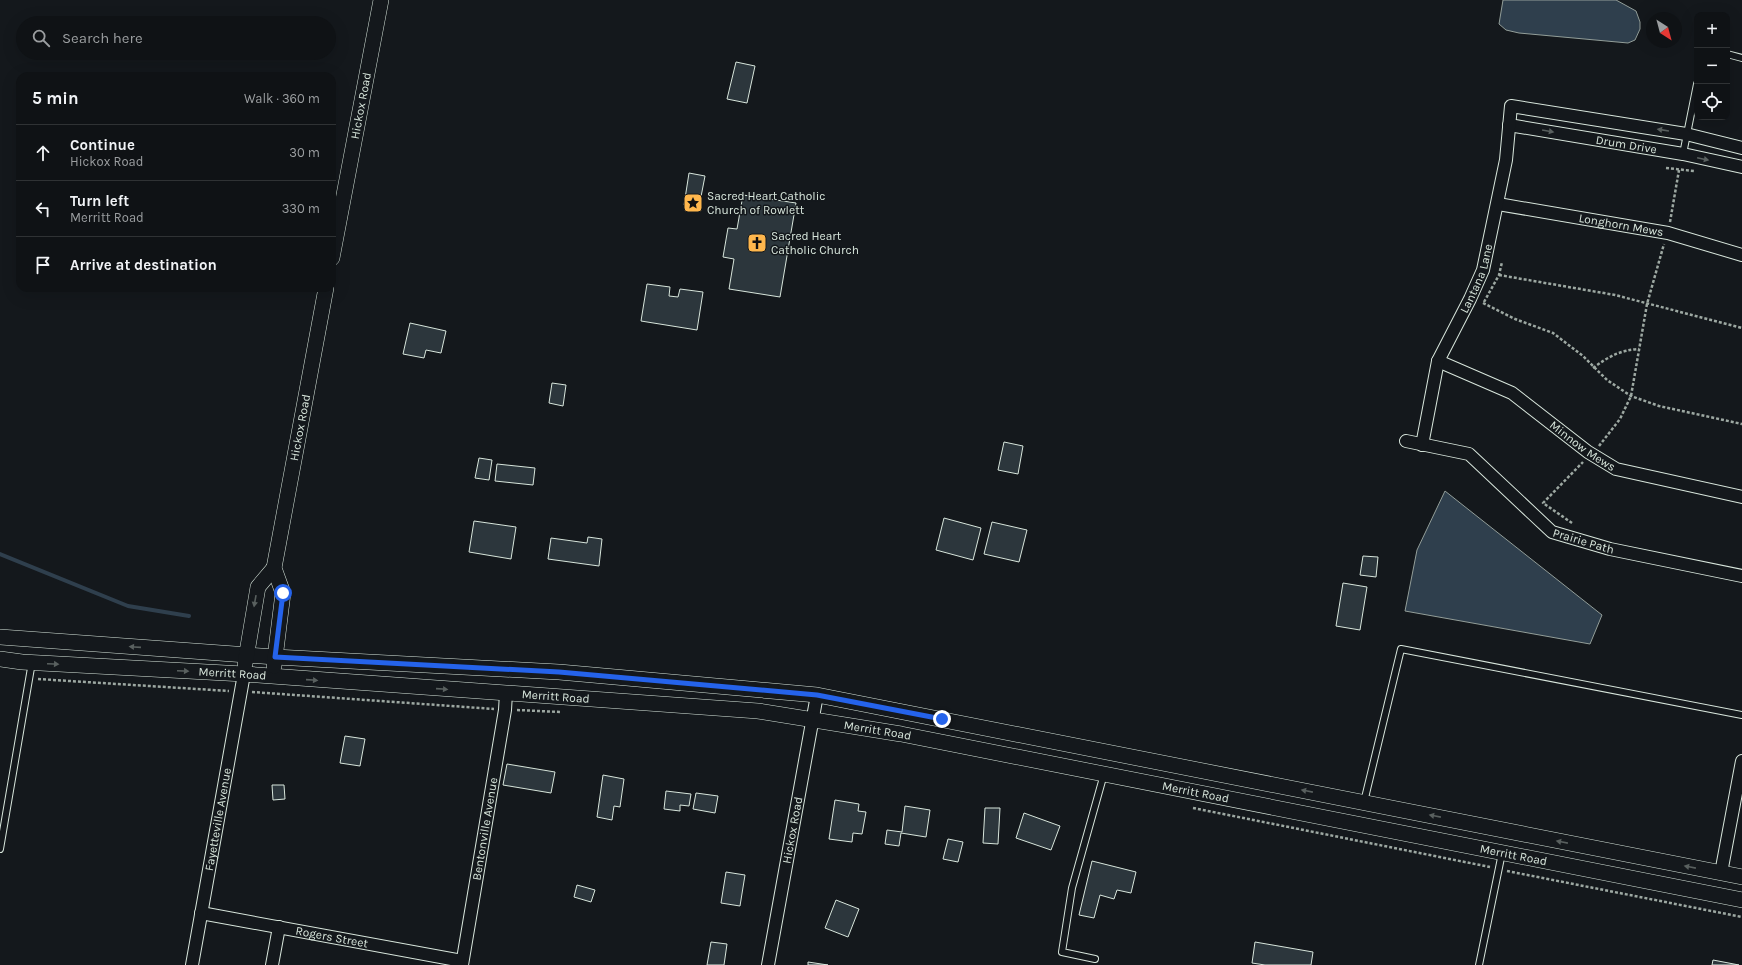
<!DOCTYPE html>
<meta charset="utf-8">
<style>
body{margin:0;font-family:Karla,sans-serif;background:#1d2022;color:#f1f3f6}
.controls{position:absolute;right:12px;top:12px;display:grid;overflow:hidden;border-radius:8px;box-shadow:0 4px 16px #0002}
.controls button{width:36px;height:36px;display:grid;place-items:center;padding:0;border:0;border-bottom:1px solid #2f3234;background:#0f1215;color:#f1f3f6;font:20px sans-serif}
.compass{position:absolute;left:1646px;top:12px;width:36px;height:36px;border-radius:50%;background:#0f1215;box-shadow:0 4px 16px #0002;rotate:144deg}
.stop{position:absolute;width:12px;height:12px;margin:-9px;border:3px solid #2563eb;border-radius:50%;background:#fff}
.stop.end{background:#2563eb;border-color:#fff;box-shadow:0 1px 4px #0008}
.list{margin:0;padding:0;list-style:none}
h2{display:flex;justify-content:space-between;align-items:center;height:52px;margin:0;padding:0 16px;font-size:17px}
h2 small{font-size:13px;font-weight:400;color:#9b9ea0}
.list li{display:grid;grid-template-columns:26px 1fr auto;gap:12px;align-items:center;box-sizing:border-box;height:56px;padding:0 16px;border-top:1px solid #2f3234}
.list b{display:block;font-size:15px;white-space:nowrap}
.list p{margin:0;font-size:13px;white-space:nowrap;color:#9b9ea0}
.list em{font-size:13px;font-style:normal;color:#9b9ea0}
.icon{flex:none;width:22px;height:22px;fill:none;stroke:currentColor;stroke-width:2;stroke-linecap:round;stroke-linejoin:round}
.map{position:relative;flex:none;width:1742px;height:965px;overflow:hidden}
.search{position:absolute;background:#0f1215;box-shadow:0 4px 16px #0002;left:16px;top:16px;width:320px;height:44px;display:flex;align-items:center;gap:10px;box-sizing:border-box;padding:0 14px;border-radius:22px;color:#9b9ea0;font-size:15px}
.panel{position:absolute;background:#0f1215;box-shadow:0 4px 16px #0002;left:16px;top:72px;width:320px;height:220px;border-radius:12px}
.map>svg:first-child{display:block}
.water{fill:#2f3f4d;stroke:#939e99}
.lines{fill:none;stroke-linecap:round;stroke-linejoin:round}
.stream{stroke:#2f3f4d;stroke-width:4}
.building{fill:#2c363c;stroke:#d8e6dc}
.service-casing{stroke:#d8e6dc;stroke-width:8}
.minor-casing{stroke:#d8e6dc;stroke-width:14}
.tertiary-casing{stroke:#d8e6dc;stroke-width:16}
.path{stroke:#9da8a2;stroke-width:2.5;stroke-dasharray:3 2;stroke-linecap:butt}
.service{stroke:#14181c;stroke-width:6}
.minor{stroke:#14181c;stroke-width:12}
.tertiary{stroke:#14181c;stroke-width:15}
.oneway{fill:#59605f}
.route{stroke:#2563eb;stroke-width:5}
.labels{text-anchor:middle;stroke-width:3;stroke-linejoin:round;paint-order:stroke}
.street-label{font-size:12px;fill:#d8e6dc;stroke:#14181c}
.poi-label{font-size:12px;fill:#d8e6dc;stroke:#14181c;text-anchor:start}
</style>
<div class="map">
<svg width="1742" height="965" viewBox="0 0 1742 965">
<rect width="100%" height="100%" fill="#14181c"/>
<g class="water">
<path d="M1503,0H1616L1636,11L1640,22V29L1635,40L1628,43L1519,33L1506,30L1499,24Z"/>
<path d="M1445,491L1602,615L1590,644L1405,611L1417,550Z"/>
</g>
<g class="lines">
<path class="stream" d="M0,554L128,606L189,616"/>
</g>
<g class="building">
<path d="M736,62L755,66L747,103L727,99Z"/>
<path d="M689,173L705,176L699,207L684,205Z"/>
<path d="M743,195L796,203L780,297L729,289L734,259L723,257L728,228L737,229Z"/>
<path d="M647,284L670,287L669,296L678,297L680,289L703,292L697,330L641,321Z"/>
<path d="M410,323L446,331L441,353L426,350L424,358L403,354Z"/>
<path d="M552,383L566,385L563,406L549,403Z"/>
<path d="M1004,442L1023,446L1018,474L998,470Z"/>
<path d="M479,458L492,460L489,480L475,478Z"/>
<path d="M497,464L535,468L533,485L495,481Z"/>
<path d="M944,518L981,528L973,560L936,550Z"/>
<path d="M474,521L516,527L511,559L469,552Z"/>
<path d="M992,522L1027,530L1019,562L984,554Z"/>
<path d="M588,537L602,539L599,566L548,559L551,538L587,543Z"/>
<path d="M1363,556L1378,557L1376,577L1360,575Z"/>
<path d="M1343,583L1367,587L1360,630L1336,626Z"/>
<path d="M345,736L365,739L360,766L340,763Z"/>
<path d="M507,764L555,772L551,793L503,785Z"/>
<path d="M603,775L624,779L620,807L614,806L612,820L597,817Z"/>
<path d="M272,785H284L285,799L273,800Z"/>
<path d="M666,791L691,794L689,806L680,805V811L664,809Z"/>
<path d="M696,793L718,796L715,813L693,809Z"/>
<path d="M835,800L859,804L858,811L866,812L862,834L853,833L852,842L829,839Z"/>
<path d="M905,806L930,810L926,837L901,833L899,846L885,844L887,830L902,832Z"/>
<path d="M985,808H1000L998,844L983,843Z"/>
<path d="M1024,813L1060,826L1051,850L1016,838Z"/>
<path d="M948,839L963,842L958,862L943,859Z"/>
<path d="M1092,861L1136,872L1131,893L1117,890L1114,899L1100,895L1094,918L1079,915Z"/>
<path d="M726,872L745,875L740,906L721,903Z"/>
<path d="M577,885L595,890L591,902L574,897Z"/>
<path d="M836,900L859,909L848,937L825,928Z"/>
<path d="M711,942L727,944L724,965H707Z"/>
<path d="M1255,942L1313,952L1311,965H1265L1252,963Z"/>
<path d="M1713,960L1739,965H1712Z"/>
<path d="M808,962L828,965H808Z"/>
</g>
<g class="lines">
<g class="service-casing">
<g id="service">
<path d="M1727,54L1742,58"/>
<path d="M1683,154L1697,84"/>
<path d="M1364,802L1401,649L1742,715"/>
<path d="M0,849L32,662"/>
<path d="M1095,959L1062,952L1072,888L1104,774"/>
<path d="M1479,965L1502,853"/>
</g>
</g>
<g class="minor-casing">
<g id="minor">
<path id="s1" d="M1509,125L1683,154L1742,167"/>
<path id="s2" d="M1498,204L1668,233L1742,255"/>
<path id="s3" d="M1438,361L1512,393L1588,452L1616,469L1742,497"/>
<path id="s4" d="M1406,441L1469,454L1552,532L1610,549L1742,576"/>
<path id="s5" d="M1422,445L1438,361L1470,299L1483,270L1506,160L1511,106L1686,134L1742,148"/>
<path d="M1721,873L1742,761"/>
<path id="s6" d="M201,913L462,961"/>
<path id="s7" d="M192,965L244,674"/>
<path d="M272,965L279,927"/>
<path id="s8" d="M462,965L505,710L506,693"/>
<path id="s9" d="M768,965L817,695"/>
</g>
</g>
<g class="tertiary-casing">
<g id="tertiary">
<path id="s10" d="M332,258L381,0"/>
<path d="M0,637L275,657L559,672L817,695L1742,877"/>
<path id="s11" d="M0,659L22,662L244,674L758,711L901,734L1742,900"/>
<path d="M245,664L258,587L274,568"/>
<path id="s12" d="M274,666L283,593L274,568L326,288"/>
</g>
</g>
<g class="path">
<path d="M1666,168L1694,171"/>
<path d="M1670,222L1679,170"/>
<path d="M1499,275L1615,295L1742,328"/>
<path d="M1484,302L1499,275L1502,262"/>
<path d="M1483,303L1515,319L1553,333L1583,356L1607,380L1631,396L1659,406L1742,424"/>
<path d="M1593,368C1608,357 1620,350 1639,349"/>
<path d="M1599,446L1620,419L1631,396L1647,304L1664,244"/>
<path d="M1572,523L1543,503L1583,462"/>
<path d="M38,679L229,691"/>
<path d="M252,692L494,709"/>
<path d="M517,710L560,712"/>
<path d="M1193,808L1490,867"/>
<path d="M1507,871L1742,917"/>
</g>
<use href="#service" class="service"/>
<use href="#minor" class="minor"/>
<use href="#tertiary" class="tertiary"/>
</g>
<defs><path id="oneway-solid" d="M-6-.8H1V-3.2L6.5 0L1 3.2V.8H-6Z"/></defs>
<g class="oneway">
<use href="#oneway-solid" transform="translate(1663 130) rotate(-171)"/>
<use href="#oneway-solid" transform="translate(1548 131) rotate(10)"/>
<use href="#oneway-solid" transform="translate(1703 159) rotate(12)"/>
<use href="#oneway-solid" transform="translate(255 601) rotate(100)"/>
<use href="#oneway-solid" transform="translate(135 647) rotate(-176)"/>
<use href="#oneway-solid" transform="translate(53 664) rotate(3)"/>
<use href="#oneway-solid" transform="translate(183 671) rotate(3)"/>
<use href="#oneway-solid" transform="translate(312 680) rotate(4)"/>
<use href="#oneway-solid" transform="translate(442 689) rotate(4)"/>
<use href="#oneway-solid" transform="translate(1307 791) rotate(-169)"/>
<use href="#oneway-solid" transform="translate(1435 816) rotate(-169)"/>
<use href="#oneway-solid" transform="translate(1562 842) rotate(-169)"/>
<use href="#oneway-solid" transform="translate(1690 867) rotate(-169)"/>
</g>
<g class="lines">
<path class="route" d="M283,593L275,657L559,672L817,695L942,719"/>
</g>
<defs>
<g id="sight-square" transform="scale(1)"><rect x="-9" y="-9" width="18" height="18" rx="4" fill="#ffb74d" stroke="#14181c"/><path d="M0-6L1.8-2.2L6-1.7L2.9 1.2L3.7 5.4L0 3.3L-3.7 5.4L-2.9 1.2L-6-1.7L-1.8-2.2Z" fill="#111"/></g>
<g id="church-square" transform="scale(1)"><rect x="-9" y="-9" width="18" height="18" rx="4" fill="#ffb74d" stroke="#14181c"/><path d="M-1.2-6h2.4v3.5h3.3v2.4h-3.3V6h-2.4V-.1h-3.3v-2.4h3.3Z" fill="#111"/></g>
</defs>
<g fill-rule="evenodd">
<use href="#sight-square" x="693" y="203"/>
<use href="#church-square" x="757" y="243"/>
</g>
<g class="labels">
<g class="street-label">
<text dy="4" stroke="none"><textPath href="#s10" startOffset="155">Hickox Road</textPath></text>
<text dy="4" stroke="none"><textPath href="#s1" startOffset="119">Drum Drive</textPath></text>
<text dy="4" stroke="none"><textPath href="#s2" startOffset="125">Longhorn Mews</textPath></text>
<text dy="4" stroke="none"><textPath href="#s5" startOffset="177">Lantana Lane</textPath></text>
<text dy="4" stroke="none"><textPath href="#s12" startOffset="243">Hickox Road</textPath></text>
<text dy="4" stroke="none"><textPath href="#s3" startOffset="169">Minnow Mews</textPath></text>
<text dy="4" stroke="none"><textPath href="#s4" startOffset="211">Prairie Path</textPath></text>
<text dy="4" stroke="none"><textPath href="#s11" startOffset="233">Merritt Road</textPath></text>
<text dy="4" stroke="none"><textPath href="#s11" startOffset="557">Merritt Road</textPath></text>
<text dy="4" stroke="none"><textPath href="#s11" startOffset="881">Merritt Road</textPath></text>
<text dy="4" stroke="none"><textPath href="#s11" startOffset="1205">Merritt Road</textPath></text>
<text dy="4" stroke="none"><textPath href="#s7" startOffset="148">Fayetteville Avenue</textPath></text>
<text dy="4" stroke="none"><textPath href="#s8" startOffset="138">Bentonville Avenue</textPath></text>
<text dy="4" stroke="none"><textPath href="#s9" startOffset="137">Hickox Road</textPath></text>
<text dy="4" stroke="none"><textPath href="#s11" startOffset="1529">Merritt Road</textPath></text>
<text dy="4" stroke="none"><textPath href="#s6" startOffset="133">Rogers Street</textPath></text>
</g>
<g class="poi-label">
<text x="707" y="200">Sacred Heart Catholic<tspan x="707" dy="14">Church of Rowlett</tspan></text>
<text x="771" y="240">Sacred Heart<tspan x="771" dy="14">Catholic Church</tspan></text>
</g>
</g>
</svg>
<div class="controls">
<button>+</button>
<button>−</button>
<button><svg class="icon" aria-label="locate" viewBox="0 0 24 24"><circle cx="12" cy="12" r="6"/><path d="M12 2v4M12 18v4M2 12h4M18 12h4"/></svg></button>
</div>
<svg class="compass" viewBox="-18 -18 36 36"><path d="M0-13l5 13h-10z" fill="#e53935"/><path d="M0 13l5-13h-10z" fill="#9b9ea0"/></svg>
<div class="stop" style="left:283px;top:593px"></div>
<div class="stop end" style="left:942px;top:719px"></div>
<div class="search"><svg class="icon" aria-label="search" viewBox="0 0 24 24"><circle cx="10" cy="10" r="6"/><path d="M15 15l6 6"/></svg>Search here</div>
<section class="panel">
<h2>5 min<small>Walk · 360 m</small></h2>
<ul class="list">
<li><svg class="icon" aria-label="ahead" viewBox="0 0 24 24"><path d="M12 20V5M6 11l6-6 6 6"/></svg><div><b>Continue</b><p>Hickox Road</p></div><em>30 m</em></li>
<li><svg class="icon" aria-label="left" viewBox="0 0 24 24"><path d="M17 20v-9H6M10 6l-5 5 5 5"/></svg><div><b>Turn left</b><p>Merritt Road</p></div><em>330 m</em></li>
<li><svg class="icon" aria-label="arrive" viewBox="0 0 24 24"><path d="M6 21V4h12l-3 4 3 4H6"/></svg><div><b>Arrive at destination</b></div></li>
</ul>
</section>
</div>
